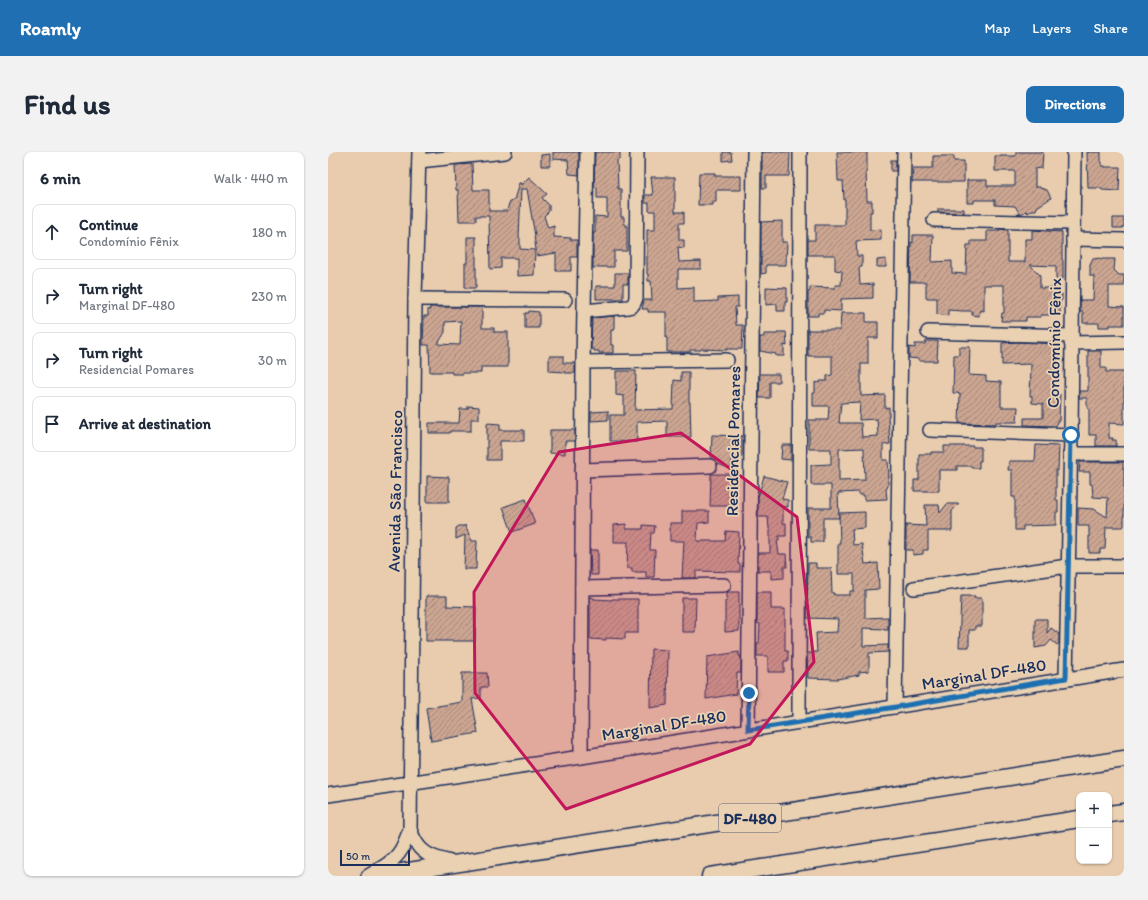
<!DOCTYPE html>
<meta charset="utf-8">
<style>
body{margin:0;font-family:Itim,sans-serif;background:#f2f2f3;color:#1f2937}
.controls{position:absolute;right:12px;bottom:12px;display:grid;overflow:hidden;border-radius:8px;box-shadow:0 1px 3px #0004}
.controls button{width:36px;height:36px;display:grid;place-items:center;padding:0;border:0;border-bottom:1px solid #e0e1e3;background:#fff;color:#1f2937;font:20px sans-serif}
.scale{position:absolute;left:12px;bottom:10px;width:70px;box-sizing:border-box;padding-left:4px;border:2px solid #1b2f5e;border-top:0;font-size:11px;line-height:14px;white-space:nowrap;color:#1b2f5e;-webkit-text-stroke:3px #e9d1b2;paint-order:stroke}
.stop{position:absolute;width:12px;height:12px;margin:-9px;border:3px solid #1f6fb2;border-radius:50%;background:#fff}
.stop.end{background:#1f6fb2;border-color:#fff;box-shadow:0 1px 4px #0008}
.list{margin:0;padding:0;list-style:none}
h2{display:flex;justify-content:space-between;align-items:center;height:52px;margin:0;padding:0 16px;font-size:17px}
h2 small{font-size:13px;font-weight:400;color:#747a83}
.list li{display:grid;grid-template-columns:26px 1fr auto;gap:12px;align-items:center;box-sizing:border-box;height:56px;margin:0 8px 8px;padding:0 8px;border:1px solid #e0e1e3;border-radius:8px}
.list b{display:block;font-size:15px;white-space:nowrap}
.list p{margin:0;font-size:13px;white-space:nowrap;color:#747a83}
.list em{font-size:13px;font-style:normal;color:#747a83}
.icon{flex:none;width:22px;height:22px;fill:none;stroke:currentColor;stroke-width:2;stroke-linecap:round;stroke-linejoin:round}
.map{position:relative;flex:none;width:796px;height:724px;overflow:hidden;border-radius:8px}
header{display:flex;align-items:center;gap:24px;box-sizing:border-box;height:56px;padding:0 20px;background:#1f6fb2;color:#fff}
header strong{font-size:19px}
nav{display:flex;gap:22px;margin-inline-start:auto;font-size:14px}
.intro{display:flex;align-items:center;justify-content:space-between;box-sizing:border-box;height:96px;padding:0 24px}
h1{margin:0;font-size:28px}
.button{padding:10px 18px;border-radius:8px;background:#1f6fb2;color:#fff;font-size:14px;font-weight:700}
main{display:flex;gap:24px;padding:0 24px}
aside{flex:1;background:#fff;border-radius:8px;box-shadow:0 1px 3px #0004}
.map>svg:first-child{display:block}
.building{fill:url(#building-hatch);stroke:#1b2f5e;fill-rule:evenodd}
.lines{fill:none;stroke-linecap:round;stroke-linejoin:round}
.minor-casing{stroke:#1b2f5e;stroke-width:16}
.major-casing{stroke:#1b2f5e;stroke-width:19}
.minor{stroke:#e9d1b2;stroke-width:13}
.major{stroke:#e9d1b2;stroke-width:16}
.route{stroke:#1f6fb2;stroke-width:5}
.marked{fill:#c2185b;fill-opacity:0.2;stroke:#c2185b;stroke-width:3;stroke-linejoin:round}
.labels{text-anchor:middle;stroke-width:3.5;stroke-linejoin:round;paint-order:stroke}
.shield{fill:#e9d1b2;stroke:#596077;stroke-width:1}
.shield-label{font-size:16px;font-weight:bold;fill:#1b2f5e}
.street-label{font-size:17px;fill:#1b2f5e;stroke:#e9d1b2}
</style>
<header>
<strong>Roamly</strong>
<nav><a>Map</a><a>Layers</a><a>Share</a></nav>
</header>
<div class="intro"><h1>Find us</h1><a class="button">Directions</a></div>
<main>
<aside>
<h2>6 min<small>Walk · 440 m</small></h2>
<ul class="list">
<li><svg class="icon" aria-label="ahead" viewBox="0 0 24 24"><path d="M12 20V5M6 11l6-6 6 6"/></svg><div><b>Continue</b><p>Condomínio Fênix</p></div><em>180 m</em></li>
<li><svg class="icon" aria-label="right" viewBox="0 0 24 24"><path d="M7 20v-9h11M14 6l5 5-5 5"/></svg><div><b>Turn right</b><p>Marginal DF-480</p></div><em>230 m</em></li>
<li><svg class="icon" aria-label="right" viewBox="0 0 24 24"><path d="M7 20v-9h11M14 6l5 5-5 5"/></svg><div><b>Turn right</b><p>Residencial Pomares</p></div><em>30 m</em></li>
<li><svg class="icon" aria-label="arrive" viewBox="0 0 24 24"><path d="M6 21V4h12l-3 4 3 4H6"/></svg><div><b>Arrive at destination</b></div></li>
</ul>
</aside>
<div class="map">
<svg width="796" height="724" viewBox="0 0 796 724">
<defs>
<pattern id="building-hatch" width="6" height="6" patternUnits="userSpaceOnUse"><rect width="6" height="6" fill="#cba591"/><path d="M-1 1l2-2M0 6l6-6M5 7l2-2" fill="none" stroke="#a4877a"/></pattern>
</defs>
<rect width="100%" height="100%" fill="#e9ccad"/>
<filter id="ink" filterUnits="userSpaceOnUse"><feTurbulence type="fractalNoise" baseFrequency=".025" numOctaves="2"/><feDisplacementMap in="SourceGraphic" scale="8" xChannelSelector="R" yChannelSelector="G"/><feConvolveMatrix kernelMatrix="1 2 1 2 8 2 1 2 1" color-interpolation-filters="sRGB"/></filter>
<g filter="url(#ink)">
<g class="building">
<path d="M225,0H251V23L241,22L240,8L225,7Z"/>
<path d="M267,0H292V7L289,8L290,37H293V65H296V73H299V99H286V115H268V116H265V81H267V64L279,65V46H269V35H266Z"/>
<path d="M395,0H403L404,8L395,9Z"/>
<path d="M434,0H462L461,24H438V36H434Z"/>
<path d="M509,0H539V18H538L539,49H544V60H542V78L553,77V88L528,89L529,104H534V115H531L532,133L545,132V146L513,147V159L496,158V161H490V164H480V140L482,139V135L507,136V133H513L514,119L507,118V103H480V88H487V73H517V48H516L515,29H510Z"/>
<path d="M688,0H715L714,16L707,17V35H712V36L719,38L723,46L709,55L708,58H704L700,61L698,59L693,62H692L687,54L667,53V48H646V51H639V28H659V34H687V19H667V4H688Z"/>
<path d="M759,0H773V10H774V14H777V15H792L791,39L774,38L773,36H760Z"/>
<path d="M222,2V14H213V3Z"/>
<path d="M605,4H626V9H636V30H584L585,16H605Z"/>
<rect x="563" y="8" width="5" height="11"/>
<path d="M144,12L145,38H161V59H179L181,51L186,48L191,31H193V33L201,25L219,42L214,46L221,53V59L216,64L220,76L226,74V85L243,86V88H249V105H243V119H228V101L209,104L206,84H207L199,37H193L191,86H192V97L207,98L206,123L189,124V106H173V116L162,117L161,64H148V69H131L130,38H128L127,13Z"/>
<path d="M371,21H387V24H413V38H388V50H385V53H370Z"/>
<path d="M323,25H347V60H356V71H351V88H356V96L350,95L351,110L373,109V117H350V136L366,135V150L390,149V146L410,145V155H407L408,173H415L414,197H399V198L373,197V198H362V200H339V186H338V160H320V157H314L316,148H324L323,129H320V122H319V78H327V59H321V51H317V43H325Z"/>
<path d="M610,57H636V61L610,60Z"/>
<path d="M785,66H796V74H795V76H785Z"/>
<path d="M454,69V90H459L458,113H438V121L433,122V70Z"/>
<path d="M671,77L680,78V110H697V87H704V78L734,80V107L735,109V127H728V114L702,113L712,123V136H731V143L734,142V148L732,150V163H713V165H698V169H673L674,161H676V133H656V159L652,158L651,164L644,163V159H635L620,158V164L609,162V146H598V130H582L583,90L585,91V83H605L604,110L624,109V121L638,122L639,93H643V89H659V79H671Z"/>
<path d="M139,85H148V136H137V111H139Z"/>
<path d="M772,106L773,107H787L786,118L791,123H796V134H781V154L796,155V173H782V175H771V171H755V160H752V148H765L766,124H762V113L765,107Z"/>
<path d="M558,107V115H549V108Z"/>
<path d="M287,121H300V132H295V147H268V134H287Z"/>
<path d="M438,135L459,136V150H457V159H449V152L438,153Z"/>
<path d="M102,155H154V176H166V180H180V215H153V221H135V222H124V220H102L101,193H95L96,164H100V157L102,158ZM133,169L132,193L110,192L117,180V170Z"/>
<path d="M201,159L211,160V176H197V161H201Z"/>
<path d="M513,161H538V170H550V186H540V212H533V244L557,243V256L561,255V264H560L562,292L555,293V308H560L561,325H560V334L558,338L559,347L536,348V343H531V340L510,341L511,366H495V390H483V385H480V356H503V333H483V313L503,312V297H481V268H500L501,254H485V241H487V230L492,231V229H499V224L504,223V204H480V178H512ZM532,250L531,268L549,267L550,284L534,285L533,271H511L513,251ZM536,296L537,328L511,329V297Z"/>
<path d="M286,164V178H283V193H285V201H271V199H266V197H263L264,166Z"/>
<path d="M450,180H458L459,194L456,193V204H448V202L432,199V185H436V182H450Z"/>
<path d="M598,189H610L609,209H591V207L581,206V195L587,196V192H597Z"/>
<path d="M689,190L730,192L729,214H731L730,225H728V242H732L731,269H729L728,274L696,273V266H715V252L704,251V244H702L703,212L674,213V191Z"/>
<path d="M631,195H642L641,223L658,224V229L673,230V255H690L689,270H668V272L631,271L632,242H630V241H625L626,203H631Z"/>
<path d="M760,199H773V216H778V220H796V272L781,271V286H785L784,288H788V294H768V283H761V257L759,254V246H751V239H760Z"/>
<path d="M221,204H235V211H247V221H237V220L221,219Z"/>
<path d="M288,219H308L307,258L345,257L346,228L353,229V220H361V250H362L363,285H339V269L309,270V290L282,289V263H296V244L288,243Z"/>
<path d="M432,222H451V230H442V246H431Z"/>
<path d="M140,254L151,255V267H143V279H122V281H101V271H131L132,257H140Z"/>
<path d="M280,259V268L263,269V260Z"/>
<path d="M159,271L172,272V278H196V289H172V308H159Z"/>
<path d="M222,278H247V289H237V302L222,301Z"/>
<path d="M384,283L414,284V305H404L403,317L390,312L386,307L383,306Z"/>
<path d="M454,293H463V308L453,307Z"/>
<path d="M708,293L731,294L730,318H728V348H730V360H728V373L695,374V378H687V345H684V318H680L681,309H707Z"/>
<path d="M616,294H645V295H653V309H651V316H644V314H629V318H611V339H586V328H591V302H603V300H616Z"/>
<path d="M752,310H795V317H796V374L795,375H778L777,397H772V401H761V374H750V356L766,357L779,365L780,346L765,345L764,332H762V320H751Z"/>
<path d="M383,322H403L402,354H382Z"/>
<path d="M99,324L121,325V350H99Z"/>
<path d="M436,324L459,330L454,347L460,348V355H455V371H458V384H451V388H449L451,402H458L459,415H456V426L443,427V419H430V401H442V377H441L440,365H430V345Z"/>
<path d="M198,347L207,372L184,380L175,355Z"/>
<path d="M619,352H631L624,359V379H600V398H595V402L585,403V398H578V373L598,374L597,353H611L612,361Z"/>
<path d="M354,359H381V370L370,371L369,389H397L398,379L411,380L410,412H412V420L368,419V426H354L356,389H342V371H354Z"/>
<path d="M537,360V376L524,377L525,393L534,392L537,412L550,411L551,437L537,438V466L560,465V478H556V477L535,476V494L560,493V500L541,501V519L531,520V523L509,527L480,526L479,501H486V500H489L488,481L509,480L510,467L479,466L480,411H488V416H503L504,441H506V443H522V439H526V422H510V391H512L511,361Z"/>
<path d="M299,372L298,377H315V373L327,374L326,381H323L322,398H327L326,425H318V420H304V416H299L300,390H286V373Z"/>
<path d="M137,373L144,389H149L148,417H136L137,383L128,387V376L131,374H137Z"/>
<path d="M262,398H270V423H263Z"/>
<path d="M399,440H411V479L397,480V449H399Z"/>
<path d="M429,440H443V457H457V499H460V509H456V520H440V504H429V491H431L432,472L429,471Z"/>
<path d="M98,444H119V454L148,455L147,489H98Z"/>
<path d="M633,444H647V446H654V474H647V478H641V495H631Z"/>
<path d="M262,445L266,446V447L284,448V447H310V481H297V487L278,486V488L262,487Z"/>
<path d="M354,446H368L367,480H354Z"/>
<path d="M707,467H719V481L723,476L731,482V491L729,493L723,488L718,494L707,496Z"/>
<path d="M323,497L340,498L339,553L322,556Z"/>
<path d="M411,500V504H413V521H409L408,542L378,547L379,505Z"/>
<path d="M134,521H159L160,535H153V546L144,547L150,581L103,589L98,556L134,550Z"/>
</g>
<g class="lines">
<g class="minor-casing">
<g id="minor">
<path d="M91,0L87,147L82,678C84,682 86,688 89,692C97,705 113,707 126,711"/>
<path d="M91,9L177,0"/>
<path d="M606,68L745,71"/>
<path d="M745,87L796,88"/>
<path d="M87,147L237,148"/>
<path d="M256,159L300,155C305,154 306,152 308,146L309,0"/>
<path d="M600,180L743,184"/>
<path d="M743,191L796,190"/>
<path d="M255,210L399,208"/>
<path d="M602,278L743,283"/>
<path d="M742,302H796"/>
<path d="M254,318L382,314"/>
<path d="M254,436L396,433"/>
<path d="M586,436L740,414H796"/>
<path d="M738,526L743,283L746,0"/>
<path d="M567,555L576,0"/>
<path d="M471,570L472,0"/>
<path d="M420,578L426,0"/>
<path d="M253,605L255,210L259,0"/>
<path d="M0,643L253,605L796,518"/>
<path d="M40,724C52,717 66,710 73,698C77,692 79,684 82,678"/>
</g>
</g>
<g class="major-casing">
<g id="major">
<path d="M781,662L796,660"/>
<path d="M49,724L796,607"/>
<path d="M382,724L751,667"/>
</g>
</g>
<use href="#minor" class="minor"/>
<use href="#major" class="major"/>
</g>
</g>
<g class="lines" filter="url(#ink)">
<path class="route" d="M421,541L420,578L568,555L738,526L743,283"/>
</g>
<path class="marked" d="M353,281L469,365L486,510L422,592L238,657L147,541L146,440L231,300Z"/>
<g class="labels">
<rect class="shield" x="391" y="652" width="62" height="28" rx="3"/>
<g class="shield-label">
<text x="422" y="672">DF-480</text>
</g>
<g class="street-label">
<text transform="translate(726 191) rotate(-89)" y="6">Condomínio Fênix</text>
<text transform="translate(405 289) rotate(-89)" y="6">Residencial Pomares</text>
<text transform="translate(67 339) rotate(-89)" y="6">Avenida São Francisco</text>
<text transform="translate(656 522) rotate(-9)" y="6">Marginal DF-480</text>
<text transform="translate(336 573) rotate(-9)" y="6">Marginal DF-480</text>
</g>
</g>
</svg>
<div class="controls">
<button>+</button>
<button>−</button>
</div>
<div class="scale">50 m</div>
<div class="stop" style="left:743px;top:283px"></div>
<div class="stop end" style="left:421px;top:541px"></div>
</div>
</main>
